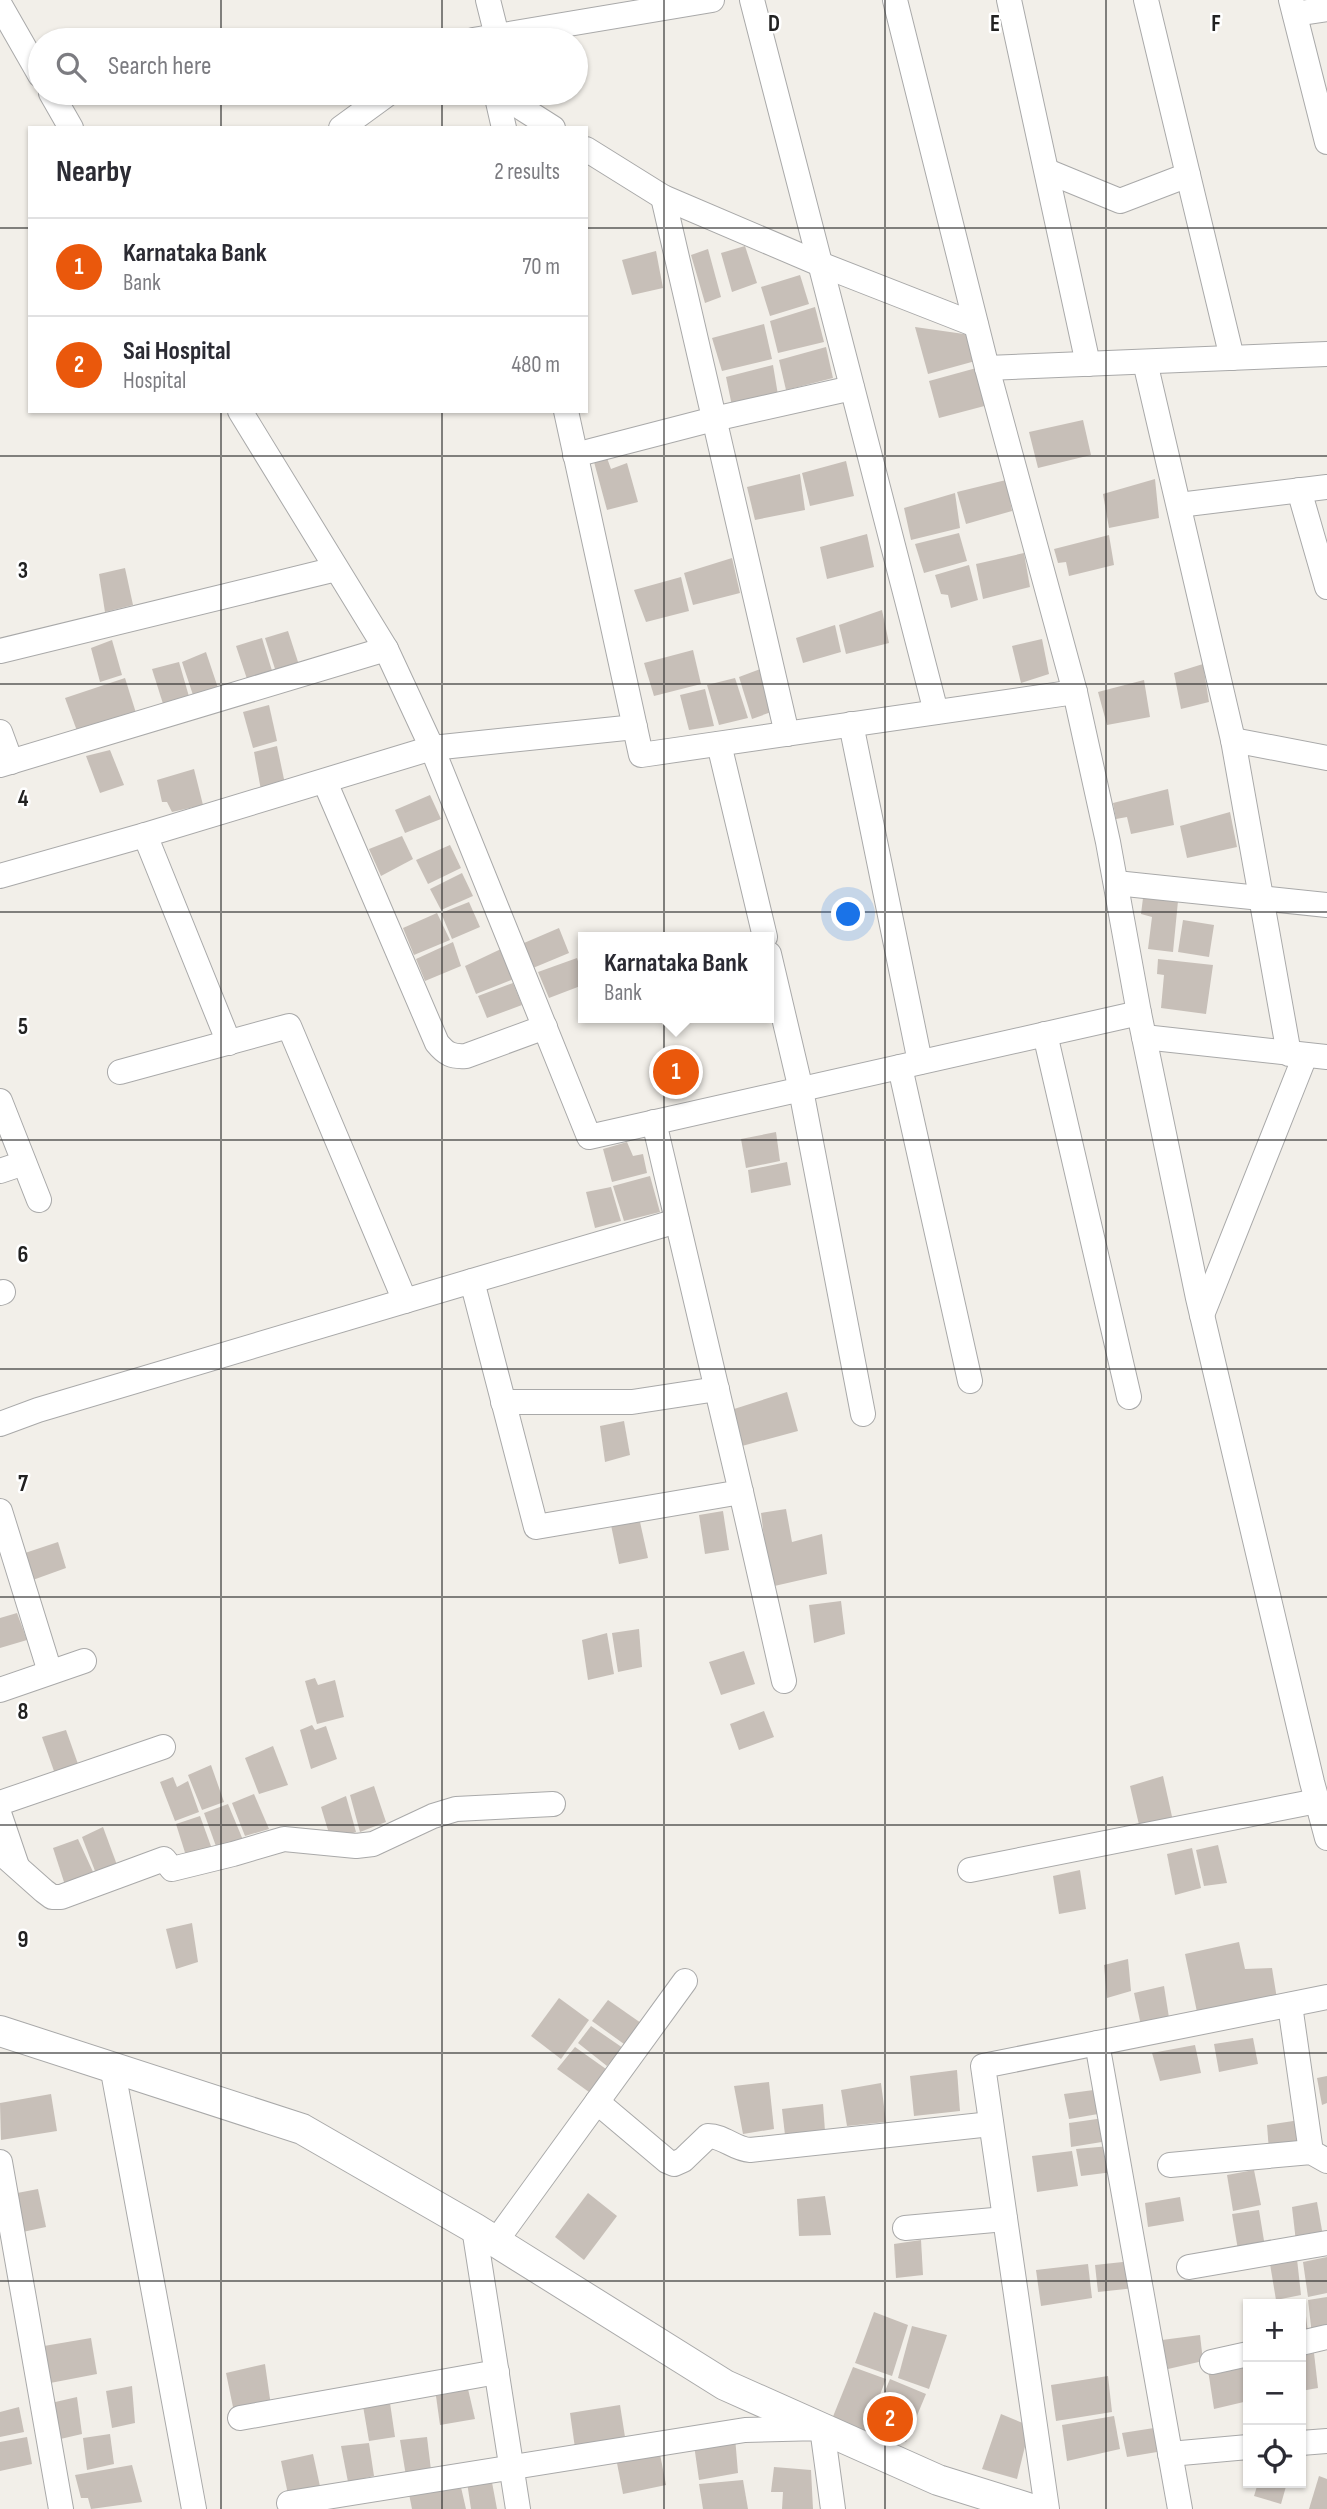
<!DOCTYPE html>
<meta charset="utf-8">
<style>
body{margin:0;font-family:"Sofia Sans Condensed",sans-serif;background:#f7f7f7;color:#2b2b33}
.controls{position:absolute;right:21px;bottom:21px;display:grid;overflow:hidden;border-radius:0px;box-shadow:0 2px 5px #0004}
.controls button{width:63px;height:63px;display:grid;place-items:center;padding:0;border:0;border-bottom:2px solid #e1e1e2;background:#fff;color:#2b2b33;font:35px sans-serif}
.you{position:absolute;left:849px;top:915px;width:24px;height:24px;margin:-18px;border:5px solid #fff;border-radius:50%;background:#1a73e8;box-shadow:0 0 0 10px #1a73e833}
.badge{display:grid;place-items:center;width:46px;height:46px;border-radius:50%;background:#ea580c;color:#fff;font-size:23px;font-weight:700}
.pin{position:absolute;translate:-50% -50%;border:4px solid #fff;box-shadow:0 2px 7px #0006}
.popup{position:absolute;left:578px;top:932px;width:196px;height:91px;box-sizing:border-box;display:grid;place-content:center;border-radius:0px;background:#fff;filter:drop-shadow(0 2px 5px #0005);font-size:23px;white-space:nowrap;color:#7c7c81}
.popup b{font-size:26px;color:#2b2b33}
.popup::after{content:'';position:absolute;left:50%;top:100%;margin-left:-14px;border:14px solid transparent;border-top-color:#fff}
.list{margin:0;padding:0;list-style:none}
h2{display:flex;justify-content:space-between;align-items:center;height:91px;margin:0;padding:0 28px;font-size:30px}
h2 small{font-size:23px;font-weight:400;color:#7c7c81}
.list li{display:grid;grid-template-columns:46px 1fr auto;gap:21px;align-items:center;box-sizing:border-box;height:98px;padding:0 28px;border-top:2px solid #e1e1e2}
.list b{display:block;font-size:26px;white-space:nowrap}
.list p{margin:0;font-size:23px;white-space:nowrap;color:#7c7c81}
.list em{font-size:23px;font-style:normal;color:#7c7c81}
.icon{flex:none;width:38px;height:38px;fill:none;stroke:currentColor;stroke-width:2;stroke-linecap:round;stroke-linejoin:round}
.map{position:relative;flex:none;width:1327px;height:2509px;overflow:hidden}
.search{position:absolute;background:#fff;box-shadow:0 2px 5px #0004;left:28px;top:28px;width:560px;height:77px;display:flex;align-items:center;gap:18px;box-sizing:border-box;padding:0 24px;border-radius:38px;color:#7c7c81;font-size:26px}
.panel{position:absolute;background:#fff;box-shadow:0 2px 5px #0004;left:28px;top:126px;width:560px;height:287px;border-radius:0px}
.map>svg:first-child{display:block}
.building{fill:#c7bfb8}
.lines{fill:none;stroke-linecap:round;stroke-linejoin:round}
.minor-casing{stroke:#a9a9a9;stroke-width:26}
.tertiary-casing{stroke:#a9a9a9;stroke-width:32}
.minor{stroke:#fff;stroke-width:24}
.tertiary{stroke:#fff;stroke-width:30}
.grid{fill:none;stroke:#222;stroke-width:2;stroke-opacity:0.55}
.grid-label{font-size:23px;text-anchor:middle;font-weight:bold;fill:#222;stroke:#fff;stroke-width:5;stroke-linejoin:round;paint-order:stroke}
</style>
<div class="map">
<svg width="1327" height="2509" viewBox="0 0 1327 2509">
<rect width="100%" height="100%" fill="#f2efe9"/>
<g class="building">
<path d="M745,246L757,283L732,292L721,253Z"/>
<path d="M708,249L721,297L705,303L691,255Z"/>
<path d="M656,251L663,288L632,295L622,260Z"/>
<path d="M800,275L809,304L770,316L761,287Z"/>
<path d="M815,307L824,342L778,353L770,321Z"/>
<path d="M764,324L772,359L722,371L712,338Z"/>
<path d="M915,327L971,335L979,360L928,374Z"/>
<path d="M826,347L833,378L786,390L779,360Z"/>
<path d="M773,365L778,395L732,406L726,377Z"/>
<path d="M980,367L992,404L939,418L929,381Z"/>
<path d="M1083,420L1091,455L1038,468L1029,432Z"/>
<path d="M607,458L611,469L627,463L638,502L607,510L594,462Z"/>
<path d="M846,461L854,496L810,506L802,473Z"/>
<path d="M800,474L805,510L755,520L747,487Z"/>
<path d="M1155,479L1159,518L1109,528L1103,494Z"/>
<path d="M1006,480L1012,511L966,524L957,492Z"/>
<path d="M955,493L960,528L911,540L904,508Z"/>
<path d="M959,533L967,561L924,573L915,544Z"/>
<path d="M867,534L874,567L827,579L820,547Z"/>
<path d="M1109,535L1114,565L1069,576L1066,562L1058,563L1054,549Z"/>
<path d="M1024,553L1030,587L983,599L976,564Z"/>
<path d="M732,558L740,593L693,605L684,573Z"/>
<path d="M969,565L978,600L951,608L948,595L941,594L935,575Z"/>
<path d="M125,568L133,605L105,612L99,574Z"/>
<path d="M681,577L689,611L646,622L634,590Z"/>
<path d="M882,610L889,643L846,654L839,625Z"/>
<path d="M835,625L841,652L803,663L796,638Z"/>
<path d="M288,631L299,665L276,672L265,638Z"/>
<path d="M262,638L273,674L248,682L236,646Z"/>
<path d="M1042,639L1049,674L1021,683L1012,646Z"/>
<path d="M112,640L122,675L100,682L91,648Z"/>
<path d="M693,650L701,684L654,696L644,663Z"/>
<path d="M206,652L219,691L194,698L182,662Z"/>
<path d="M179,662L190,700L164,707L152,669Z"/>
<path d="M1203,664L1209,702L1181,709L1174,673Z"/>
<path d="M763,668L774,711L752,719L739,677Z"/>
<path d="M125,678L136,713L77,731L65,698Z"/>
<path d="M735,678L748,718L719,725L707,685Z"/>
<path d="M1144,680L1150,717L1107,725L1098,692Z"/>
<path d="M705,689L714,726L689,730L680,695Z"/>
<path d="M269,705L277,741L253,748L243,712Z"/>
<path d="M277,746L285,784L261,790L254,752Z"/>
<path d="M110,750L124,785L100,793L86,756Z"/>
<path d="M194,769L203,805L172,812L167,802H162L157,780Z"/>
<path d="M1168,789L1174,825L1131,834L1127,817L1116,819L1113,803Z"/>
<path d="M430,795L441,819L405,833L395,810Z"/>
<path d="M1230,812L1237,847L1187,858L1180,826Z"/>
<path d="M402,836L413,859L381,876L369,849Z"/>
<path d="M450,845L461,868L428,884L416,860Z"/>
<path d="M462,873L473,896L441,910L430,889Z"/>
<path d="M1143,898L1178,901L1173,952L1148,949L1152,917L1141,914Z"/>
<path d="M469,902L480,927L452,939L441,913Z"/>
<path d="M437,913L450,940L414,955L403,928Z"/>
<path d="M1183,920L1214,925L1209,957L1178,952Z"/>
<path d="M559,928L569,953L533,968L524,943Z"/>
<path d="M453,942L461,966L425,981L416,959Z"/>
<path d="M501,949L514,979L476,994L465,966Z"/>
<path d="M577,958L583,977V985L549,998L538,972Z"/>
<path d="M1158,959L1213,965L1206,1014L1161,1008L1164,975L1157,974Z"/>
<path d="M513,983L522,1005L487,1018L478,996Z"/>
<path d="M776,1132L780,1161L746,1168L741,1139Z"/>
<path d="M627,1142L633,1156L643,1154L647,1173L612,1182L603,1149Z"/>
<path d="M787,1162L791,1185L751,1193L748,1170Z"/>
<path d="M650,1176L660,1212L624,1221L613,1186Z"/>
<path d="M611,1187L621,1221L595,1228L586,1192Z"/>
<path d="M787,1392L798,1431L742,1446L734,1409Z"/>
<path d="M624,1421L630,1455L605,1462L600,1426Z"/>
<path d="M786,1509L792,1542L822,1534L827,1574L770,1587L761,1513Z"/>
<path d="M723,1511L729,1550L705,1554L699,1515Z"/>
<path d="M640,1522L648,1558L619,1564L611,1525Z"/>
<path d="M58,1542L66,1568L30,1581L22,1554Z"/>
<path d="M841,1601L845,1634L814,1643L809,1605Z"/>
<path d="M17,1613L27,1640L0,1648V1618Z"/>
<path d="M639,1629L642,1667L618,1672L612,1633Z"/>
<path d="M607,1633L614,1674L588,1680L582,1640Z"/>
<path d="M744,1651L755,1684L721,1695L709,1662Z"/>
<path d="M315,1678L318,1685L335,1680L344,1717L317,1724L305,1681Z"/>
<path d="M764,1711L774,1737L739,1750L730,1724Z"/>
<path d="M312,1725L315,1730L326,1726L337,1759L311,1769L300,1730Z"/>
<path d="M66,1730L78,1764L55,1774L42,1737Z"/>
<path d="M273,1746L288,1785L259,1794L245,1758Z"/>
<path d="M211,1765L224,1802L202,1810L188,1775Z"/>
<path d="M1163,1776L1173,1821L1140,1829L1130,1786Z"/>
<path d="M173,1777L177,1787L188,1781L199,1812L175,1821L160,1782Z"/>
<path d="M374,1786L386,1822L360,1832L350,1795Z"/>
<path d="M254,1794L269,1829L245,1836L232,1803Z"/>
<path d="M346,1796L356,1832L331,1840L321,1807Z"/>
<path d="M228,1804L243,1840L217,1849L204,1813Z"/>
<path d="M200,1816L212,1849L187,1859L176,1824Z"/>
<path d="M103,1827L117,1865L95,1871L82,1837Z"/>
<path d="M78,1839L94,1874L65,1885L53,1848Z"/>
<path d="M1218,1845L1227,1883L1204,1886L1196,1850Z"/>
<path d="M1192,1848L1201,1888L1175,1895L1167,1854Z"/>
<path d="M1080,1870L1086,1909L1059,1914L1053,1876Z"/>
<path d="M192,1923L198,1962L176,1969L166,1929Z"/>
<path d="M1239,1942L1245,1969L1272,1968L1277,1999L1198,2017L1185,1954Z"/>
<path d="M1128,1959L1131,1991L1107,1998L1104,1965Z"/>
<path d="M1164,1986L1170,2024L1142,2030L1134,1993Z"/>
<path d="M559,1998L589,2020L561,2059L531,2036Z"/>
<path d="M608,2000L641,2023L624,2044L592,2021Z"/>
<path d="M591,2026L623,2048L607,2066L578,2043Z"/>
<path d="M1253,2038L1258,2064L1219,2072L1214,2044Z"/>
<path d="M1195,2045L1201,2073L1160,2081L1152,2053Z"/>
<path d="M575,2047L606,2069L589,2092L557,2069Z"/>
<path d="M957,2070L960,2111L914,2116L910,2076Z"/>
<path d="M1327,2076V2103L1322,2105L1317,2078Z"/>
<path d="M769,2082L774,2129L743,2134L734,2086Z"/>
<path d="M881,2083L886,2122L847,2126L841,2090Z"/>
<path d="M1101,2089L1104,2113L1069,2119L1064,2094Z"/>
<path d="M51,2094L57,2131L1,2140L0,2103Z"/>
<path d="M823,2104L825,2131L785,2135L782,2109Z"/>
<path d="M1104,2118L1108,2141L1071,2147L1069,2123Z"/>
<path d="M1300,2120L1304,2145L1269,2151L1267,2125Z"/>
<path d="M1110,2146L1113,2172L1081,2176L1076,2149Z"/>
<path d="M1072,2151L1078,2186L1037,2192L1032,2156Z"/>
<path d="M1254,2170L1261,2205L1233,2211L1227,2175Z"/>
<path d="M38,2189L46,2227L18,2233L12,2194Z"/>
<path d="M588,2193L617,2216L584,2260L555,2237Z"/>
<path d="M825,2196L831,2235L799,2236L797,2199Z"/>
<path d="M1180,2197L1184,2221L1148,2227L1145,2203Z"/>
<path d="M1317,2202L1323,2236L1296,2242L1292,2207Z"/>
<path d="M1259,2210L1265,2247L1238,2250L1232,2214Z"/>
<path d="M921,2240L923,2275L896,2278L894,2244Z"/>
<path d="M1327,2257V2293L1308,2297L1303,2262Z"/>
<path d="M1297,2259L1301,2295L1276,2300L1270,2264Z"/>
<path d="M1132,2261L1135,2288L1098,2292L1095,2265Z"/>
<path d="M1088,2264L1092,2298L1041,2306L1036,2270Z"/>
<path d="M1327,2297V2332L1312,2335L1308,2300Z"/>
<path d="M1304,2299L1308,2333L1301,2334V2304L1285,2303Z"/>
<path d="M874,2312L908,2325L892,2376L855,2363Z"/>
<path d="M912,2326L947,2335L929,2389L898,2378Z"/>
<path d="M1200,2335L1203,2361L1168,2369L1162,2340Z"/>
<path d="M91,2338L97,2374L45,2384L38,2347Z"/>
<path d="M1314,2353L1318,2388L1301,2391V2356Z"/>
<path d="M265,2364L271,2406L234,2412L226,2373Z"/>
<path d="M1248,2364V2401L1214,2409L1208,2370Z"/>
<path d="M853,2367L886,2379L866,2431L832,2419Z"/>
<path d="M1108,2376L1112,2412L1056,2421L1051,2385Z"/>
<path d="M890,2379L926,2394L906,2442L870,2427Z"/>
<path d="M132,2386L135,2423L112,2428L106,2391Z"/>
<path d="M468,2389L475,2419L440,2425L436,2396Z"/>
<path d="M77,2397L82,2434L56,2440L51,2403Z"/>
<path d="M390,2403L395,2437L369,2441L363,2406Z"/>
<path d="M620,2405L625,2437L575,2448L570,2413Z"/>
<path d="M19,2407L24,2432L0,2437V2412Z"/>
<path d="M1001,2414L1030,2426L1017,2479L982,2469Z"/>
<path d="M1114,2416L1120,2449L1067,2461L1062,2425Z"/>
<path d="M1154,2428L1157,2452L1127,2457L1122,2433Z"/>
<path d="M110,2434L114,2464L87,2470L83,2438Z"/>
<path d="M27,2437L32,2464L0,2471V2442Z"/>
<path d="M427,2437L431,2470L406,2476L400,2440Z"/>
<path d="M735,2437L738,2473L699,2480L694,2445Z"/>
<path d="M369,2443L374,2476L348,2482L341,2446Z"/>
<path d="M659,2449L666,2485L623,2494L616,2458Z"/>
<path d="M313,2454L321,2491L289,2499L281,2461Z"/>
<path d="M132,2465L142,2502L91,2509L88,2498H81L75,2475Z"/>
<path d="M774,2467L811,2470L813,2509H782L783,2492H771Z"/>
<path d="M1319,2476L1327,2479V2509H1309Z"/>
<path d="M491,2477L497,2509H471L467,2482Z"/>
<path d="M743,2480L748,2509H703L699,2484Z"/>
<path d="M460,2483L466,2509H412L409,2494Z"/>
<path d="M1258,2483H1287L1281,2504L1254,2496Z"/>
</g>
<g class="lines">
<g class="minor-casing">
<g id="minor">
<path d="M488,0L497,36"/>
<path d="M752,0L936,712"/>
<path d="M895,0L987,368L1075,692L1108,842L1139,1013L1198,1298L1312,1782L1327,1838"/>
<path d="M1009,0L1088,364"/>
<path d="M1146,0L1232,358"/>
<path d="M1291,0L1327,142"/>
<path d="M0,5L40,75"/>
<path d="M1295,14L1327,9"/>
<path d="M473,40L712,0"/>
<path d="M51,93L71,128"/>
<path d="M496,93L504,128"/>
<path d="M498,93L553,128"/>
<path d="M341,128L389,93"/>
<path d="M586,149L663,197L820,264L976,325"/>
<path d="M1047,171L1120,201L1188,175"/>
<path d="M663,197L787,734"/>
<path d="M1145,362L1233,740L1289,1054"/>
<path d="M987,368L1327,354"/>
<path d="M240,411L386,649L432,748L589,1137L1139,1013"/>
<path d="M566,411L641,755L1075,692"/>
<path d="M575,455L714,419L852,388"/>
<path d="M1299,490L1327,587"/>
<path d="M1179,505L1327,487"/>
<path d="M0,651L336,569"/>
<path d="M851,724L920,1062"/>
<path d="M0,732L11,762"/>
<path d="M1233,740L1327,758"/>
<path d="M719,744L765,937"/>
<path d="M0,765L386,649"/>
<path d="M325,782L437,1043C446,1054 452,1057 466,1056L545,1027"/>
<path d="M145,835L229,1043"/>
<path d="M0,876L145,835L432,748L635,727"/>
<path d="M1116,883L1327,905"/>
<path d="M769,954L801,1090L863,1414"/>
<path d="M1045,1034L1129,1397"/>
<path d="M1144,1037L1327,1057"/>
<path d="M900,1067L970,1381"/>
<path d="M120,1072L289,1026L405,1301"/>
<path d="M0,1101L39,1200"/>
<path d="M0,1171L24,1163"/>
<path d="M472,1281L677,1221"/>
<path d="M0,1293L3,1292"/>
<path d="M1202,1315L1305,1056"/>
<path d="M503,1402H632L717,1389"/>
<path d="M0,1424L38,1410L472,1281L536,1527L741,1492L654,1122"/>
<path d="M741,1492L784,1681"/>
<path d="M0,1511L50,1672"/>
<path d="M0,1690L84,1661"/>
<path d="M0,1803L163,1747"/>
<path d="M0,1816L17,1866"/>
<path d="M0,1852L44,1891L52,1897H61L164,1859L172,1869L233,1854L284,1839L356,1846L373,1844L433,1816L456,1809L553,1804"/>
<path d="M970,1870L1317,1801"/>
<path d="M1290,2005L1311,2152"/>
<path d="M1097,2043L1180,2509"/>
<path d="M112,2066L194,2509"/>
<path d="M597,2102L667,2161L674,2164L683,2160L708,2136C724,2136 734,2149 750,2150L991,2124"/>
<path d="M0,2162L61,2509"/>
<path d="M1170,2165L1311,2152L1327,2161"/>
<path d="M474,2228L518,2509"/>
<path d="M905,2228L1005,2219"/>
<path d="M496,2241L685,1981"/>
<path d="M1189,2267L1327,2243"/>
<path d="M1301,2343L1327,2337"/>
<path d="M1212,2362L1248,2354"/>
<path d="M240,2418L497,2372"/>
<path d="M1301,2443L1327,2441"/>
<path d="M1170,2454L1248,2447"/>
<path d="M289,2503L745,2430L822,2428L833,2509"/>
<path d="M1047,2509L983,2066L1327,1997"/>
</g>
</g>
<g class="tertiary-casing">
<path id="tertiary" d="M0,2031L302,2129L474,2228L725,2385L938,2480L1031,2509"/>
</g>
<use href="#minor" class="minor"/>
<use href="#tertiary" class="tertiary"/>
</g>
<path class="grid" d="M221,0V40M442,0V40M664,0V2509M885,0V2509M1106,0V2509M221,93V128M442,93V128M0,228H30M586,228H1327M221,411V2509M442,411V2509M0,456H1327M0,684H1327M0,912H1327M0,1140H1327M0,1369H1327M0,1597H1327M0,1825H1327M0,2053H1327M0,2281H1327"/>
<g class="grid-label">
<text x="774" y="31">D</text>
<text x="995" y="31">E</text>
<text x="1216" y="31">F</text>
<text x="23" y="578">3</text>
<text x="23" y="806">4</text>
<text x="23" y="1034">5</text>
<text x="23" y="1262">6</text>
<text x="23" y="1491">7</text>
<text x="23" y="1719">8</text>
<text x="23" y="1947">9</text>
</g>
</svg>
<div class="controls">
<button>+</button>
<button>−</button>
<button><svg class="icon" aria-label="locate" viewBox="0 0 24 24"><circle cx="12" cy="12" r="6"/><path d="M12 2v4M12 18v4M2 12h4M18 12h4"/></svg></button>
</div>
<div class="you"></div>
<div class="pin badge" style="left:676px;top:1072px">1</div>
<div class="popup"><b>Karnataka Bank</b>Bank</div>
<div class="pin badge" style="left:890px;top:2419px">2</div>
<div class="search"><svg class="icon" aria-label="search" viewBox="0 0 24 24"><circle cx="10" cy="10" r="6"/><path d="M15 15l6 6"/></svg>Search here</div>
<section class="panel">
<h2>Nearby<small>2 results</small></h2>
<ul class="list">
<li><span class="badge">1</span><div><b>Karnataka Bank</b><p>Bank</p></div><em>70 m</em></li>
<li><span class="badge">2</span><div><b>Sai Hospital</b><p>Hospital</p></div><em>480 m</em></li>
</ul>
</section>
</div>
